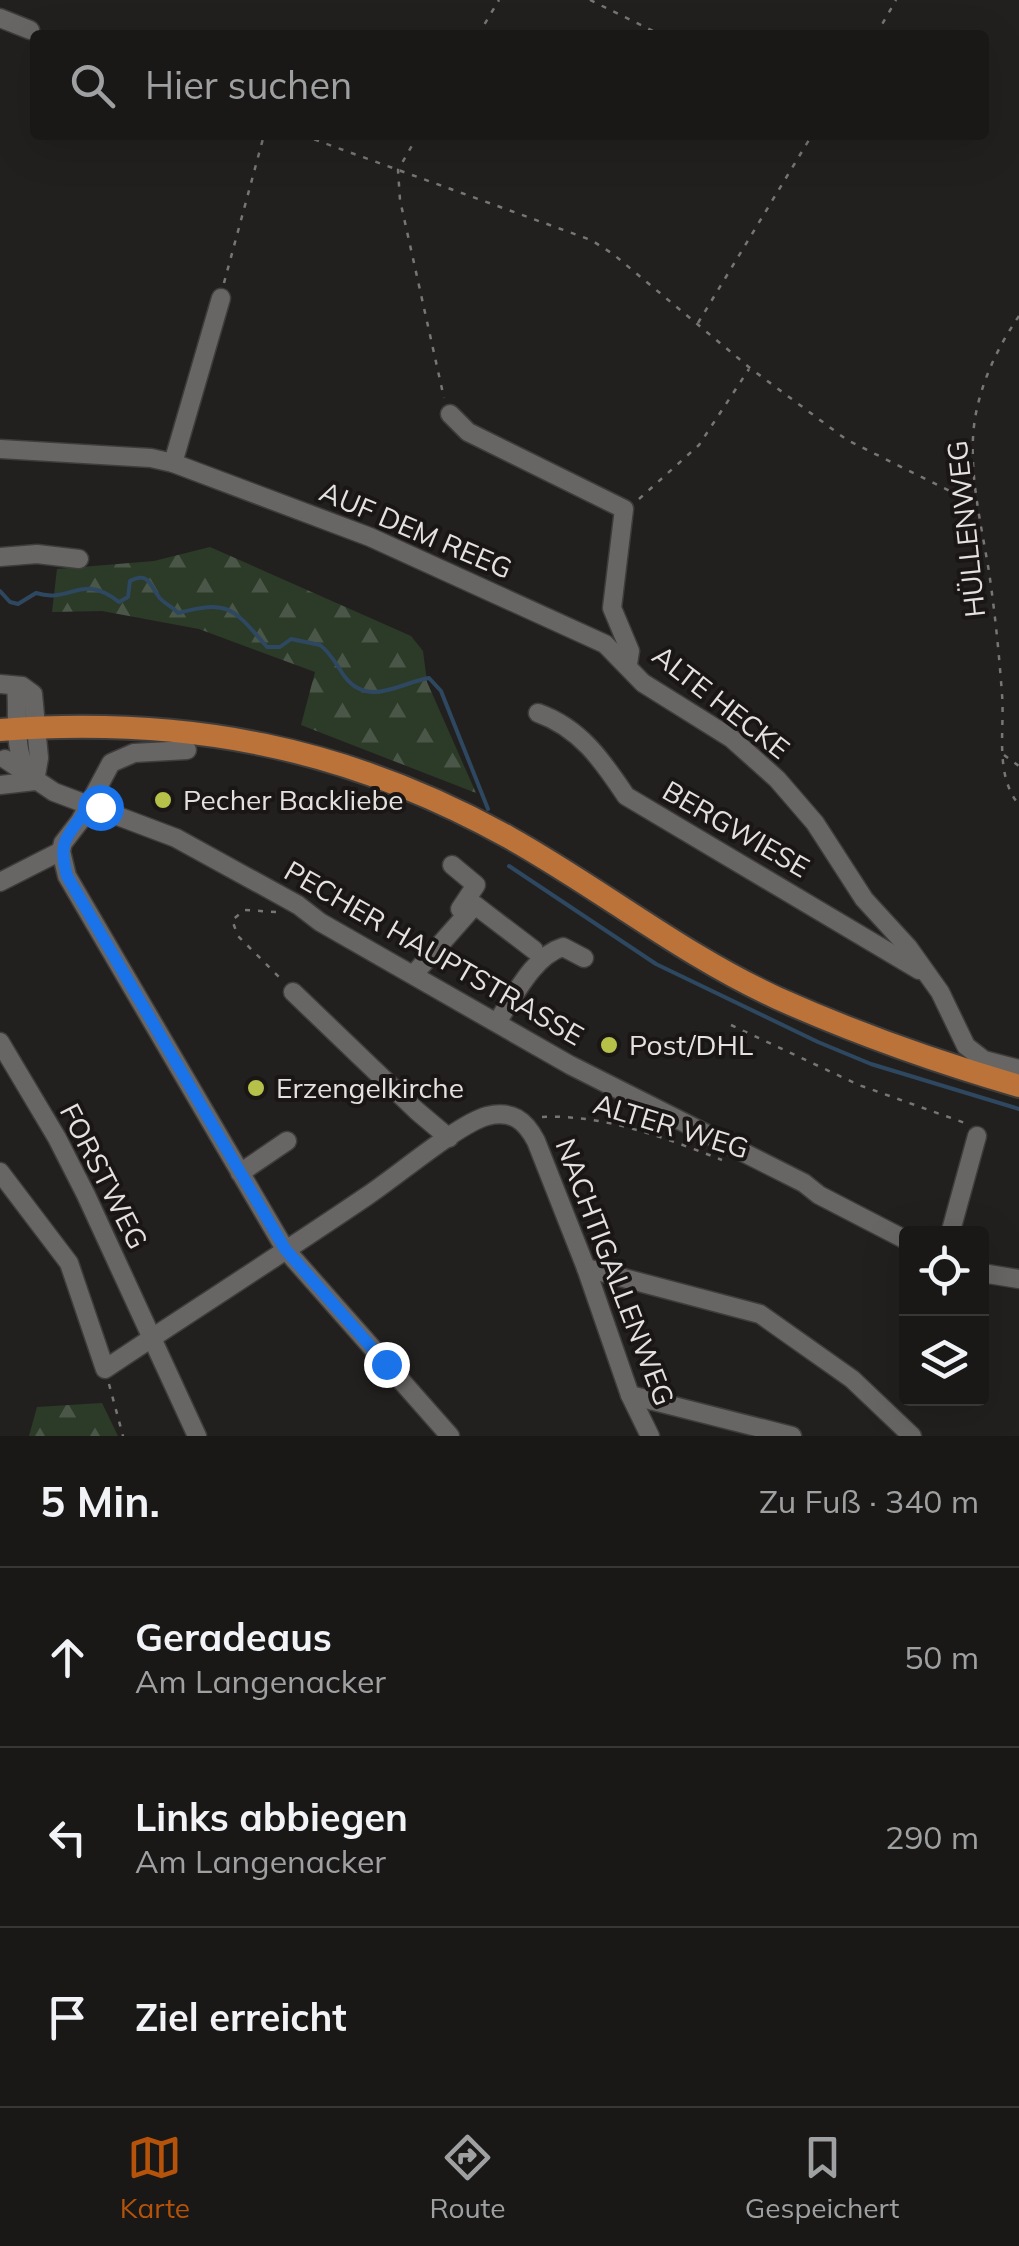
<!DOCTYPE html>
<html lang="de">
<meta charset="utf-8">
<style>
body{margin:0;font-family:Mulish,sans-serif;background:#23211f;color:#f1f3f6}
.controls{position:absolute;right:30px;bottom:30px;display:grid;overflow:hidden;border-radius:10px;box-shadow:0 10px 40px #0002}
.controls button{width:90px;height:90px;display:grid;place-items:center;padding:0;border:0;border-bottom:2px solid #383735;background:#1a1816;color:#f1f3f6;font:50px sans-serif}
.stop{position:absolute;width:30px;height:30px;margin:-22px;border:8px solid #1a73e8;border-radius:50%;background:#fff}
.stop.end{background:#1a73e8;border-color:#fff;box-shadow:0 2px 10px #0008}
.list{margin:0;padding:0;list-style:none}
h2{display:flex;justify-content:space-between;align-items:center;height:130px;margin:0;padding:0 40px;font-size:42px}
h2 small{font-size:32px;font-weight:400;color:#9fa0a1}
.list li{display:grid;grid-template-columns:65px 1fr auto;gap:30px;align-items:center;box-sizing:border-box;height:180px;padding:0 40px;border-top:2px solid #383735}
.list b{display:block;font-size:38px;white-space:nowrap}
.list p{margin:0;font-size:32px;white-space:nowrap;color:#9fa0a1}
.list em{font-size:32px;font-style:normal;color:#9fa0a1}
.icon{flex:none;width:55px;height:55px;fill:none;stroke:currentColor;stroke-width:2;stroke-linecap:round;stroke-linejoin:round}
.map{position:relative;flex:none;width:1019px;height:1436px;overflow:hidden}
.search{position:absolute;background:#1a1816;box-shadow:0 10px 40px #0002;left:30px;right:30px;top:30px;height:110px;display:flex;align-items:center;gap:25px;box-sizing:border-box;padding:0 35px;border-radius:10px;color:#9fa0a1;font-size:38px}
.sheet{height:670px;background:#1a1816}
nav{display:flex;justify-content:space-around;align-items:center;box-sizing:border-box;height:140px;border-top:2px solid #383735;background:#1a1816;font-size:28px;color:#9fa0a1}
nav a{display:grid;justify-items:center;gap:5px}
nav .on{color:#b45309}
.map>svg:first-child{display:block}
.forest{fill:url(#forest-firs)}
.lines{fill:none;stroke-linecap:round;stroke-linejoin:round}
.stream{stroke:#2d4860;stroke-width:4}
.minor-casing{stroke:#3f3d3c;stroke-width:21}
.major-casing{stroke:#3f3d3c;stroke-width:26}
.path{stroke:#787674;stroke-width:2.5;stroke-dasharray:5 8;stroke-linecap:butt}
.minor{stroke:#686664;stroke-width:18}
.major{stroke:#bb7339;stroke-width:22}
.route{stroke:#1a73e8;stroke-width:12}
.poi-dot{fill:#b6c149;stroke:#191615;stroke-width:4}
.labels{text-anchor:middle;stroke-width:8;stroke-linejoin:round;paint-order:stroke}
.street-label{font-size:28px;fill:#e4e2e1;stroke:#191615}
.poi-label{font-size:28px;fill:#e4e2e1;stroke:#191615;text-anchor:start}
</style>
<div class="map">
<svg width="1019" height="1436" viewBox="0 0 1019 1436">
<defs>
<pattern id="forest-firs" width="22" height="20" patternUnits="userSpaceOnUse" patternTransform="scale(2.5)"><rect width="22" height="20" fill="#2c3a28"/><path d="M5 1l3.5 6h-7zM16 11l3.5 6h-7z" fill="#4a5647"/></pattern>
</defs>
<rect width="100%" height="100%" fill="#22201e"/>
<g class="forest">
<path d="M210,547L411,636L423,651L427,682L476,793L301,725L315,672L199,629L102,611L52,612L57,569L154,561Z"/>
<path d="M102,1403L118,1436H29L37,1407Z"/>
</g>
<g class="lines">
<g class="stream">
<path d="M0,591L10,602L18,604L36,593C72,604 81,572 119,602L128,597L130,581C148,571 150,585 159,597C163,603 173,607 178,613C229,599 234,609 267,647H280L291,639L320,645C331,653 337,666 345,677C369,708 402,682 429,678L441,691L488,809"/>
<path d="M509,866L656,964L818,1042L871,1064L1019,1109"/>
</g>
<g class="minor-casing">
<g id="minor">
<path d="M0,18L30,30"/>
<path d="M450,414L468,432L624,509L612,608L630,651L628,664"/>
<path d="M0,449L151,458L173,463L370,537L605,644L643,683L731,738L777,779L815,823L864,899L908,947L940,992L966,1046L984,1060L1019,1069"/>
<path d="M173,463L221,298"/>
<path d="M0,557L37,554L79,559"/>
<path d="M0,684L22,686L33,694L39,758L35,781"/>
<path d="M16,686C19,713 12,750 28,772"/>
<path d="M538,713C580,728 602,760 626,796L919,970"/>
<path d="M187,750L134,753L111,763L80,821L63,843L61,851L67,876L285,1249L450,1436"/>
<path d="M5,759L54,792L176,838L298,905L320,922L570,1065L804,1183L819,1195L906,1240"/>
<path d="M0,785L35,781"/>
<path d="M452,865L476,885L460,909"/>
<path d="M0,882L61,851"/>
<path d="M414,974L475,905L534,950"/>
<path d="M293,992L417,1111L449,1138"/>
<path d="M497,1022C514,997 533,956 563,947L584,958"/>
<path d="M0,1042L57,1138L86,1195L197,1436"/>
<path d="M0,1172L69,1263L105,1369C192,1311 280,1255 367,1196C396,1177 458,1124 487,1116C512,1110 525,1120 536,1141L586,1268L630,1395L650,1436"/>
<path d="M240,1173L287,1141"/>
<path d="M950,1234L977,1136"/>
<path d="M586,1268L760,1314L852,1379L912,1436"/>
<path d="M982,1273L1019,1279"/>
<path d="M630,1395L792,1436"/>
</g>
</g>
<g class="major-casing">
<path id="major" d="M0,730C186,716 347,747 510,838C601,889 683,955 777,998C855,1033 937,1062 1019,1086"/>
</g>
<g class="path">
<path d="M590,0L661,35"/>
<path d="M478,35L499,0"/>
<path d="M876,35L896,0"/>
<path d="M302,135L591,240L613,254L750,368L847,440L978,505"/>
<path d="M418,135L398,170L400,200L444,398"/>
<path d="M224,283L264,135"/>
<path d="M1019,316C999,345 983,378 976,413C966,464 981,522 989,572C995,613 999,653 1002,694C1005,730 994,774 1019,805"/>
<path d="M698,323L812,135"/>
<path d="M639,499L699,445L749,369"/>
<path d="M1004,755L1019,766"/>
<path d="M276,912L245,910L232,920L238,936L282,980"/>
<path d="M731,1025L859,1085L965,1123"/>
<path d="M542,1117C603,1114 666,1138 722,1160"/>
<path d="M109,1384L123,1436"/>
</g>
<use href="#minor" class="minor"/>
<use href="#major" class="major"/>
</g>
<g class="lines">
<path class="route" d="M100,807L89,803C71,838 56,834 67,876L285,1249L386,1364"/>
</g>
<g class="poi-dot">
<circle cx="163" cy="800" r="10"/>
<circle cx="609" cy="1045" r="10"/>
<circle cx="256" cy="1088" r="10"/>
</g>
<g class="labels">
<g class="street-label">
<text transform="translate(966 529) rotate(-96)" y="10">HÜLLENWEG</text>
<text transform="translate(416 530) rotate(23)" y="10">AUF DEM REEG</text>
<text transform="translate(721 702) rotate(38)" y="10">ALTE HECKE</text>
<text transform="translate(736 829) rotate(30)" y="10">BERGWIESE</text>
<text transform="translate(434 953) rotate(30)" y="10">PECHER HAUPTSTRASSE</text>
<text transform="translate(671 1126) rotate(17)" y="10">ALTER WEG</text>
<text transform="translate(104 1176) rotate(63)" y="10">FORSTWEG</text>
<text transform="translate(615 1272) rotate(69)" y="10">NACHTIGALLENWEG</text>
</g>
<g class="poi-label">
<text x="183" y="810">Pecher Backliebe</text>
<text x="629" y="1055">Post/DHL</text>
<text x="276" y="1098">Erzengelkirche</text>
</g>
</g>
</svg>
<div class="controls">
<button><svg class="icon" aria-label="locate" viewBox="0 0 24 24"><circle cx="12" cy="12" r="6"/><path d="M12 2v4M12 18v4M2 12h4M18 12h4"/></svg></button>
<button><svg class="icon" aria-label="layers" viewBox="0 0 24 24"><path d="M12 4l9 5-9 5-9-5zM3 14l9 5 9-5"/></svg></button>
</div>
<div class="stop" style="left:100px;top:807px"></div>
<div class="stop end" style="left:386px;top:1364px"></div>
<div class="search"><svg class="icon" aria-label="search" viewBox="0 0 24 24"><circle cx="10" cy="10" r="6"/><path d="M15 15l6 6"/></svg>Hier suchen</div>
</div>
<section class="sheet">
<h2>5 Min.<small>Zu Fuß · 340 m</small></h2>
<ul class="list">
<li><svg class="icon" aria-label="ahead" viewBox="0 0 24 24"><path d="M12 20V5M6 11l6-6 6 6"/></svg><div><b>Geradeaus</b><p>Am Langenacker</p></div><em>50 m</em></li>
<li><svg class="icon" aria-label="left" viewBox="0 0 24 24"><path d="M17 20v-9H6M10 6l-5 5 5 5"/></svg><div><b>Links abbiegen</b><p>Am Langenacker</p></div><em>290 m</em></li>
<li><svg class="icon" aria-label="arrive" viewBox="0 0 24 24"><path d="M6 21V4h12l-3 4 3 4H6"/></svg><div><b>Ziel erreicht</b></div></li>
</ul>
</section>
<nav>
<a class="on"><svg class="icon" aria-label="map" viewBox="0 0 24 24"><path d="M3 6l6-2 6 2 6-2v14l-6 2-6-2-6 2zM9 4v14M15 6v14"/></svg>Karte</a>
<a><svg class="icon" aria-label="directions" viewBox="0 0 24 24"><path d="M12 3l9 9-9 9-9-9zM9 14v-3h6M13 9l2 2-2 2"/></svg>Route</a>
<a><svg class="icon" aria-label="saved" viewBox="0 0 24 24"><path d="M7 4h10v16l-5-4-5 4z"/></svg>Gespeichert</a>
</nav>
